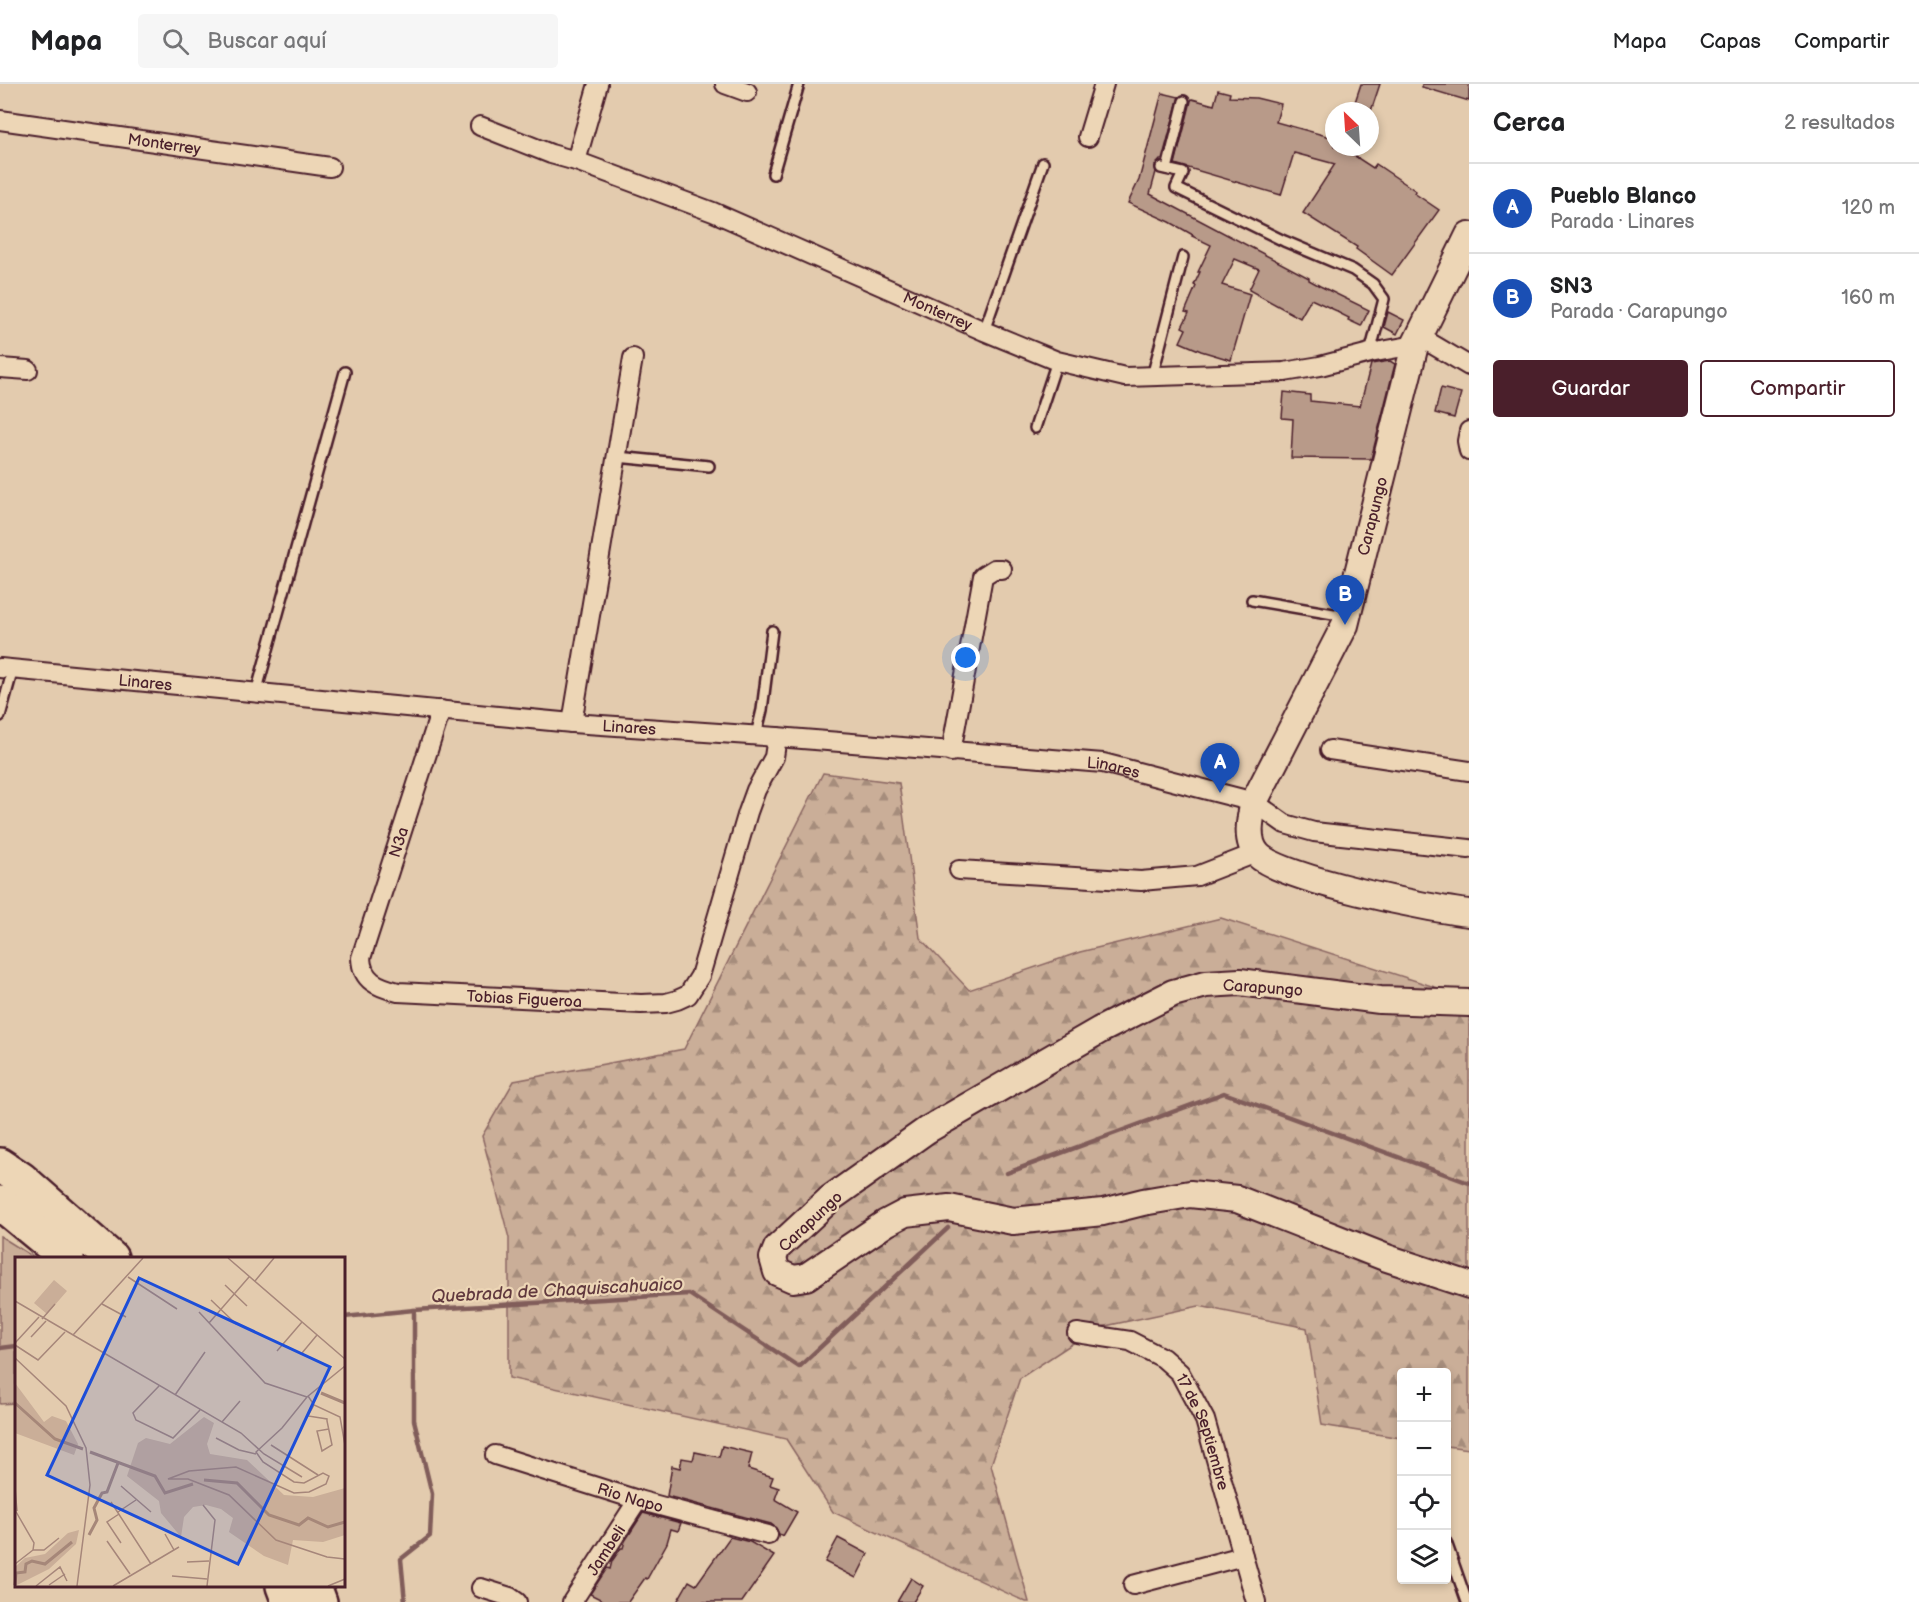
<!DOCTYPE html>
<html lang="es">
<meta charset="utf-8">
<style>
body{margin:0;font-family:"Balsamiq Sans",sans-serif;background:#f6f6f6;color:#202124}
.controls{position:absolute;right:18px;bottom:18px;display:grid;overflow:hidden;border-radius:6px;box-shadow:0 3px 9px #0003}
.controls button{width:54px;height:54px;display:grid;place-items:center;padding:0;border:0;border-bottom:2px solid #e0e0e0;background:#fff;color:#202124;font:30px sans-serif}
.compass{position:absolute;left:1325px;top:18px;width:54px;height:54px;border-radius:50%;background:#fff;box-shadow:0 3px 9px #0003;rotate:335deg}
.you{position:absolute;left:966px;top:574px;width:21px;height:21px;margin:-15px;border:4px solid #fff;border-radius:50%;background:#1a73e8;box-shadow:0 0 0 9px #1a73e833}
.badge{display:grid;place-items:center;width:39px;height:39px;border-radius:50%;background:#4a1f2b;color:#fff;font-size:20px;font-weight:700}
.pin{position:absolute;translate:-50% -50px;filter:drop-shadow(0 2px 3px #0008)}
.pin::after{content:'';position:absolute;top:32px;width:21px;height:18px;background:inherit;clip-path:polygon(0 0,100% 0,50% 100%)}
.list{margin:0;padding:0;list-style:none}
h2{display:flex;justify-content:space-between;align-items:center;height:78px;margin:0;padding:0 24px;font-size:26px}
h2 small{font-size:20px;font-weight:400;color:#757577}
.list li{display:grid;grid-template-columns:39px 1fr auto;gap:18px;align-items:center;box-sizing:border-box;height:90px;padding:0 24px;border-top:2px solid #e0e0e0}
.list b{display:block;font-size:22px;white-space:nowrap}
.list p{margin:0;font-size:20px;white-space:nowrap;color:#757577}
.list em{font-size:20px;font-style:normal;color:#757577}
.actions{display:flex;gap:12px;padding:18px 24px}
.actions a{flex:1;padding:14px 0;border:2px solid #4a1f2b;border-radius:6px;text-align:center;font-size:21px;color:#4a1f2b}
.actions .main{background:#4a1f2b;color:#fff}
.icon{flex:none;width:33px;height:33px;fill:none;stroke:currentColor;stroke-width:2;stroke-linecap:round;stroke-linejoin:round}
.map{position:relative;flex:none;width:1469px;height:1518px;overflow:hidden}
header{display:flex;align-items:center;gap:36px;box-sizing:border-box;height:84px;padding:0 30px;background:#fff;border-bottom:2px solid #e0e0e0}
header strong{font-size:28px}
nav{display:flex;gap:33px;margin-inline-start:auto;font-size:21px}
.search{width:420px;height:54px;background:#f6f6f6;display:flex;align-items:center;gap:15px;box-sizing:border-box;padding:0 21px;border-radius:6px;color:#757577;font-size:22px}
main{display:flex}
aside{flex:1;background:#fff}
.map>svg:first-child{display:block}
.grass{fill:#caae98;stroke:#8a6662;stroke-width:1.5}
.forest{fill:url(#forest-firs);stroke:#8a6662;stroke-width:1.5}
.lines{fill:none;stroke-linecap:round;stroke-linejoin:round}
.stream{stroke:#815d5a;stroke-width:4.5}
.building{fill:#b89a89;stroke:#4a1f2b;stroke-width:1.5}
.lane-casing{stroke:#4a1f2b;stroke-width:14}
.street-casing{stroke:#4a1f2b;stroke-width:22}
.secondary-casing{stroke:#4a1f2b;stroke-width:30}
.highway-casing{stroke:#4a1f2b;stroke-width:38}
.lane{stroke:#edd6b6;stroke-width:9}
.street{stroke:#edd6b6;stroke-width:18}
.secondary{stroke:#edd6b6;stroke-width:26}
.highway{stroke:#edd6b6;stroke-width:33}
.labels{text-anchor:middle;stroke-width:4.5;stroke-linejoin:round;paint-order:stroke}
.street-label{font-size:16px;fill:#4a1f2b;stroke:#edd6b6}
.water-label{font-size:18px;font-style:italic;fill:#61393e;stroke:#edd6b6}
.inset-river{fill:none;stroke:#a68779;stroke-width:3}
.inset-road{fill:none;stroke:#a6867a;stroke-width:1.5}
.view{fill:#1d4ed8;fill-opacity:0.15;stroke:#1d4ed8;stroke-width:3}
.inset-edge{fill:none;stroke:#4a1f2b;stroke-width:3}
</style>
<header>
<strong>Mapa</strong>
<div class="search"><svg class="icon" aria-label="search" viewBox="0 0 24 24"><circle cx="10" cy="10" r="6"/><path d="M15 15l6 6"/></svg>Buscar aquí</div>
<nav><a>Mapa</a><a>Capas</a><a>Compartir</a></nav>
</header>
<main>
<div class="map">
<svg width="1469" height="1518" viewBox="0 0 1469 1518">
<defs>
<pattern id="forest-firs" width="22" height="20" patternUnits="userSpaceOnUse" patternTransform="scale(1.5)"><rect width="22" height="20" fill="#caae98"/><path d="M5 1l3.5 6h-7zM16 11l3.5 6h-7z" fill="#a68d7c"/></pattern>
</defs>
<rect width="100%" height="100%" fill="#e3cbae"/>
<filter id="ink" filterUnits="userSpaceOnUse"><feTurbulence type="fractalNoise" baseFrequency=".0167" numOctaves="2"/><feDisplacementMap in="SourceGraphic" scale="12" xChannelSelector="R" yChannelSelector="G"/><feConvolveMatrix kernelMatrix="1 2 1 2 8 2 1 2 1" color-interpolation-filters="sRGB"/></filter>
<g filter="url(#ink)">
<path class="grass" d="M0,1152L35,1174H16V1319L0,1320Z"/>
<path class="forest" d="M823,689L899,699L920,854L969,906L1080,868L1221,834L1469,914V1365L1447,1362L1446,1288H1402L1401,1354L1322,1341L1307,1244L1199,1222L1096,1244L1020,1294L991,1381L1029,1518H1026L833,1428L786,1355L509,1294V1154L482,1052L514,997L684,965Z"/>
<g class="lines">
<g class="stream">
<path d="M1007,1089L1224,1009L1469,1099"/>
<path d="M344,1233L414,1226L689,1210L799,1283L948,1144"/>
<path d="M0,1264L16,1262"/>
<path d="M405,1518L401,1475L430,1452L432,1410L414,1336V1226"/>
</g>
</g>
<g class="building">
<path d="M1361,0H1380L1371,27H1352Z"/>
<path d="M1422,0H1469V17L1422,3Z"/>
<path d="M1218,6L1230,9L1229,13L1256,14L1281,20L1276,38L1334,54V63H1341L1373,84L1376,80L1416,107L1414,109L1439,126L1392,191L1356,165L1357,163L1303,129L1335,80L1294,69L1281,111L1175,80L1191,17L1192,15L1214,21Z"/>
<path d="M1162,9L1179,13L1162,76H1160L1155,82L1156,88L1150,110L1309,194V196L1320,202L1369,226L1361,242L1348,236L1349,234L1337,228V227L1311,215L1300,234L1249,206L1259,185L1235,175L1222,201L1250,210L1231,276L1201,267L1180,258L1186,245L1182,243L1189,229L1185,228L1196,202L1194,201L1200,188H1198L1211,161L1192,152L1193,151L1170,138L1128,119L1139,96Z"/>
<path d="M1388,228L1404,236L1397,250L1384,243Z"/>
<path d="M1390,277L1395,280L1371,375L1291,374L1293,335L1282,334L1284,308L1310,311V317L1360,322L1371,280Z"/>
<path d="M1441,304L1461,309L1454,334L1435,329Z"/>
<path d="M722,1362L752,1369L748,1385L773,1393L770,1401L779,1404L775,1415L797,1428L783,1452L779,1450L776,1444L771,1440L667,1412L672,1382L680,1384L682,1374L693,1376L695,1368L719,1373Z"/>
<path d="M643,1429L681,1439L678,1447L671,1445L667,1459L647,1495L645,1494L628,1518H606L590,1510L607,1484L610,1485L612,1477L621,1464H623L625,1457Z"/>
<path d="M730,1453L750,1458L774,1472L742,1518H677L689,1497L696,1501Z"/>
<path d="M838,1454L868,1470L856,1494L825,1478Z"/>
<path d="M911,1494L923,1502L913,1518H897Z"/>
</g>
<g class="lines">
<g class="lane-casing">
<g id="lane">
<path d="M1161,84L1183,89L1176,104L1284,157L1353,186L1373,200L1384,215L1370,269"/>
<path d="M1167,85L1184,17"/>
<path d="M773,90L799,0"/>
<path d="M984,247L1043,79"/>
<path d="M1152,293L1183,173"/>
<path d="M1035,344L1057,277"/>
<path d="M617,373L709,382"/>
<path d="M1252,516L1345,532"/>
<path d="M256,609L345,288"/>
<path d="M0,632L13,585"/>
<path d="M756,651L762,626L772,547"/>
<path d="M1446,1458L1467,1518"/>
</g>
</g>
<g class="street-casing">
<g id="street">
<path d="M725,0L747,8"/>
<path id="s1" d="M0,36L330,83"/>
<path id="s2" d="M480,42L551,70L576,77L713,128L984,247L1057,277L1125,293L1284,288L1320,282L1370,269L1415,261"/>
<path d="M1088,53L1104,0"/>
<path d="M576,77L598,0"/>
<path d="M1420,253L1469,282"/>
<path d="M0,284L28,286"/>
<path d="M1469,347L1467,357L1469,367"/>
<path id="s3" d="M0,584L572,639L777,653L1103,679L1254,718L1285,740L1314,748L1469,765"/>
<path id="s4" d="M441,626L361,874C362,897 378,903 398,908L641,920L666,919L677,916L688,911L700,892L748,728L756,706L774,673L777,653"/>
<path d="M572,639L633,274"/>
<path d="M1330,666L1469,687"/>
<path d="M951,668L983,492L994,485H1002"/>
<path d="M959,786L1141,797L1197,792L1256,769"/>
<path id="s5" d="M1077,1249L1130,1257L1163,1274L1180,1289L1205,1336L1256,1518"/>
<path id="s6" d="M495,1371L638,1416L768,1451"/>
<path d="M1133,1501L1243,1472"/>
<path d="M481,1504L510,1513L517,1518"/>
<path id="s7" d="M572,1518L638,1416"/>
</g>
</g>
<g class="secondary-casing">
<g id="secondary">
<path d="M1469,151L1415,261L1345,541L1254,718C1250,735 1245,757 1258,771C1282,795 1430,825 1469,829"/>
<path d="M1469,919L1380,916L1240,898L1206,900L1173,909L1100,946L927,1046L831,1114L777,1164L773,1174L777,1188L793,1195L806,1193L886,1139L905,1129L949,1124L1013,1137L1103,1128L1143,1118L1190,1110L1237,1115L1387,1174L1469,1201"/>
</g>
</g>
<g class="highway-casing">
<g id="highway">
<path d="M0,1081L21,1095L111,1174"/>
<path d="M0,1119L67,1174"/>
<path d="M283,1502L289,1518"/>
<path d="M314,1502L320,1518"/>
</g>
</g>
<use href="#lane" class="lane"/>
<use href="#street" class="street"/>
<use href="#secondary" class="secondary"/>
<use href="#highway" class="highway"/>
</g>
</g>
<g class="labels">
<g class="street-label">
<text dy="6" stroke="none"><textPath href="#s1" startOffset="166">Monterrey</textPath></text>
<text dy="6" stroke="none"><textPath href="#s2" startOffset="494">Monterrey</textPath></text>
<text transform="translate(1372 432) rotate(-76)" y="6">Carapungo</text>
<text dy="6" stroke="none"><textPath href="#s3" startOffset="146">Linares</textPath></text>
<text dy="6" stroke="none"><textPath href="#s3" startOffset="632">Linares</textPath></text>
<text dy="6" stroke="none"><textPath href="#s3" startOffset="1118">Linares</textPath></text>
<text transform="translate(398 758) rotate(-72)" y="6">N3a</text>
<text transform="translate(1263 903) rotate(4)" y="6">Carapungo</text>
<text dy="6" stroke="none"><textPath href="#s4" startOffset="442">Tobias Figueroa</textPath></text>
<text transform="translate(810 1137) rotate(-43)" y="6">Carapungo</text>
<text dy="6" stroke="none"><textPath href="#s5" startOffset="177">17 de Septiembre</textPath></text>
<text dy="6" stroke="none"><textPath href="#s6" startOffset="142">Rio Napo</textPath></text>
<text dy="6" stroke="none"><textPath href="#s7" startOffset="62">Jambeli</textPath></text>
</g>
<g class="water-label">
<text transform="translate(557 1206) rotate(-3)" y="6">Quebrada de Chaquiscahuaico</text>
</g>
</g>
<g transform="translate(15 1173)">
<rect width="330" height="330" fill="#e3cbae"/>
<path d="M39,23L52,34L32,57L19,46ZM0,126L29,165L37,159L51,164L63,187L59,198L0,176ZM64,273L61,287L34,312L0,329V310L10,301L30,297L53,276Z" fill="#caae98"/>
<path d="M189,160L199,166L192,187L195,197L232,203L269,238L298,240L330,231V278L308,285L278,283L273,308L249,299L214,275L218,261L206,252L191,248L178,250L169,260L166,280L146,256L144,244L112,219L123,186L131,181L155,187Z" fill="#caae98"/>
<path class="inset-river" d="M306,136L330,146M0,146L40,182L68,192M75,195L140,219L150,236L178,227M189,223L222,226L254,258L284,268L293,261L313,270L330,265M74,278L82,263L79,251L87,236L92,235L103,206M0,328L1,316L10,315L11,307L17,304L30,307L57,285"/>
<path class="inset-road" d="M213,1L330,102M113,20L162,52M240,24L259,1M210,28L232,49M196,43L221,67M0,44L226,176L249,197L287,220M87,47L111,60M184,55L250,126L292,140M27,62L40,47M194,66L234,20M58,78L128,1M16,80L31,64M0,86L24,60M0,88L23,103L50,75M262,94L287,65M287,96L302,78M0,101L51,149L71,191L75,228L62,329M330,109L292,140L267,171L241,195L248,205L279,225L289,226L308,216L314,219L311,227L294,235L279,236L221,210L174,214L153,222H173L214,238L261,283L312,300L330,302M144,129L118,156L121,163L158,181L185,153M160,138L190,95M293,139L299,148L325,160L330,188M299,148L293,159L312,162V164L317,188L307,194L302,174L314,172M207,165L225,144M201,181L224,193L241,197M256,188L303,218M106,229L136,255M0,231L2,254M96,245L136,307M188,248L200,263L192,329M0,253L19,286L18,293M103,255L121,243M104,257L92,265L106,286M150,277L159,293M92,284L115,317M18,293H29L44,281M172,305L194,304M0,307L18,293M157,319L192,322M34,328L50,317M21,329L45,310L52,324M98,329L164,290M313,329L330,322"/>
<path class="view" d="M124,21L315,110L223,307L32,218Z"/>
<rect width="330" height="330" class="inset-edge"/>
</g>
</svg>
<div class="controls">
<button>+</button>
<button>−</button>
<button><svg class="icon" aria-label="locate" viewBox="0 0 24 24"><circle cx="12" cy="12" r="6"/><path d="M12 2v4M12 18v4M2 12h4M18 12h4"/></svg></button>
<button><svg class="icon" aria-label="layers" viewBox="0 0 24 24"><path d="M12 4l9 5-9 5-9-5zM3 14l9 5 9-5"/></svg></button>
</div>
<svg class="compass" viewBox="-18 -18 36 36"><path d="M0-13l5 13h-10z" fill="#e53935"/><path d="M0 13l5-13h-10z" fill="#757577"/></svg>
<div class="you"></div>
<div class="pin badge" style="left:1220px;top:709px;background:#1a4fb4">A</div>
<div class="pin badge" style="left:1345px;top:541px;background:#1a4fb4">B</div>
</div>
<aside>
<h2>Cerca<small>2 resultados</small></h2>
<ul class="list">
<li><span class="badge" style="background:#1a4fb4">A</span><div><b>Pueblo Blanco</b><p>Parada · Linares</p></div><em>120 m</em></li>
<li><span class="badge" style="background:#1a4fb4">B</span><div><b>SN3</b><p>Parada · Carapungo</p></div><em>160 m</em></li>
</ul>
<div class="actions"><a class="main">Guardar</a><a>Compartir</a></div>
</aside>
</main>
